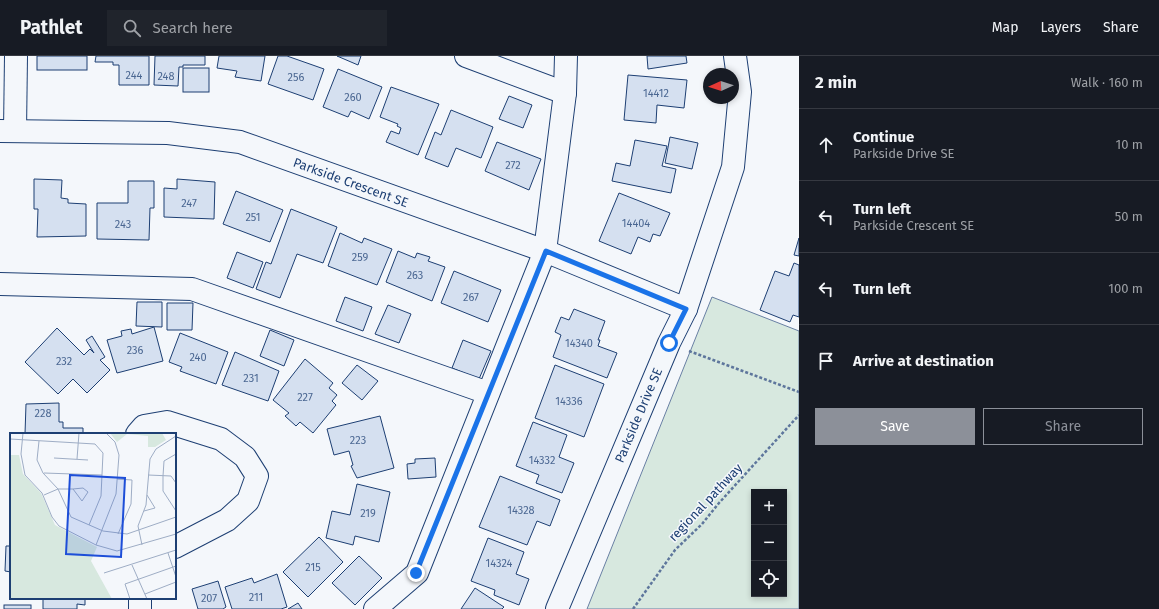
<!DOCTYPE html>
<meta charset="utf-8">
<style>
body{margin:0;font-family:"Fira Sans",sans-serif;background:#20242c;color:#f1f3f6}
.controls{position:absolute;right:12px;bottom:12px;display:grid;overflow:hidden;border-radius:0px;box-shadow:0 2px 6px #0003}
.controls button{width:36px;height:36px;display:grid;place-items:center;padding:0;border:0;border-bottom:1px solid #363941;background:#171b24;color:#f1f3f6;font:20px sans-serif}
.compass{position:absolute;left:703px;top:12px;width:36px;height:36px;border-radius:50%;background:#171b24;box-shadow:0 2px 6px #0003;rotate:267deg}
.stop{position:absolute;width:12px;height:12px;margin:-9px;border:3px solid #1a73e8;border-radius:50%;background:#fff}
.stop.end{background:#1a73e8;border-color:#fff;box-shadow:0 1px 4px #0008}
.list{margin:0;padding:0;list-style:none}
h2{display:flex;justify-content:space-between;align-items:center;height:52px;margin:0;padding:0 16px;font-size:17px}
h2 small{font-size:13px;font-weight:400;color:#9ea1a6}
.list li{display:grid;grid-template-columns:26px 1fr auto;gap:12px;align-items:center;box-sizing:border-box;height:72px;padding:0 16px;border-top:1px solid #363941}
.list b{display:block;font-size:15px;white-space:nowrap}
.list p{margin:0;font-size:13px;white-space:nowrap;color:#9ea1a6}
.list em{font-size:13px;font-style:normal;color:#9ea1a6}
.actions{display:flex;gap:8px;padding:12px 16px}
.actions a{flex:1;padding:9px 0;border:1px solid #8c9099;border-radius:0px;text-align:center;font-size:14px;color:#8c9099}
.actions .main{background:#8c9099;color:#fff}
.icon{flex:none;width:22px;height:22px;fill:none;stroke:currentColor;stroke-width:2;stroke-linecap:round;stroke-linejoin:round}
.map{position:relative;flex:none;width:799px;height:553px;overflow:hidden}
header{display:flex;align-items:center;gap:24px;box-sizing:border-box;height:56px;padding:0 20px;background:#171b24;border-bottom:1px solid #363941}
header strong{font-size:19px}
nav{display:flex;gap:22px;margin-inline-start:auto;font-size:14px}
.search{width:280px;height:36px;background:#20242c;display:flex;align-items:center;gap:10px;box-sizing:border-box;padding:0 14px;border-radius:0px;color:#9ea1a6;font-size:15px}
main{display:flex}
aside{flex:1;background:#171b24}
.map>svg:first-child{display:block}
.green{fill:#d7e8df;stroke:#687fa3;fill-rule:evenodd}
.building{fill:#d5e0f0;stroke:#1d3f73}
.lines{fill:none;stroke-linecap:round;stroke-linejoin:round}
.minor-casing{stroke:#1d3f73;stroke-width:24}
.path{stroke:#5e769c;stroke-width:2.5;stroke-dasharray:3 2;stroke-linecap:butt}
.minor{stroke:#f4f7fb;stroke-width:22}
.route{stroke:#1a73e8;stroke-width:5}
.labels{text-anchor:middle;stroke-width:3;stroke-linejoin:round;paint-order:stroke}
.number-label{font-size:11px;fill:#4b6792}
.street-label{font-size:13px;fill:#1d3f73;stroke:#f4f7fb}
.inset-road{fill:none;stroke:#9eadc5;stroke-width:1}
.view{fill:#1d4ed8;fill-opacity:0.15;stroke:#1d4ed8;stroke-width:2}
.inset-edge{fill:none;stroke:#1d3f73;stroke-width:2}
</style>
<header>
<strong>Pathlet</strong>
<div class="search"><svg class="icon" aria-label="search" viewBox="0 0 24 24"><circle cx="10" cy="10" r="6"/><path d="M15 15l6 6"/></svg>Search here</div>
<nav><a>Map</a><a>Layers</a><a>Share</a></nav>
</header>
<main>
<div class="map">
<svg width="799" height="553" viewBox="0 0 799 553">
<rect width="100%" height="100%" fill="#f4f7fb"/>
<path class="green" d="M712,241L799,275V553H587ZM754,436H784V538H754Z"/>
<g class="building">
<rect x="37" y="0" width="50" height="14"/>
<path d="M96,0H149V29H119V9H113V6H95Z"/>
<path d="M155,0H205V9H183V11H179L178,30L154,29Z"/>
<path d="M219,0H265L261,25L235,21L237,15L217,12Z"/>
<path d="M278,0H287L324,13L313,44L268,28Z"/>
<path d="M337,0H361L358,9Z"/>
<path d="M647,0H686L687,7L648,13Z"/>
<rect x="183" y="12" width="26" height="24"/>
<path d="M338,13L382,31L369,63L351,55L348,61L323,51Z"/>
<path d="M628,19L687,24L684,52L657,49L656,67L624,64Z"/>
<path d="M391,31L439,48L418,99L386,86L391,75L399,78L401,72L397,70L398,68L380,61Z"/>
<path d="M509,40L532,49L523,72L499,63Z"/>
<path d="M451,54L493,71L481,102L456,92L448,111L425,102L435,76L441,79Z"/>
<path d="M670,81L698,87L692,113L665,107Z"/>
<path d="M635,84L667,90L662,110L676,113L671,137L612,125L616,107L630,110Z"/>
<path d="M497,86L541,103L529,134L485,115Z"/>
<path d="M34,123L62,124L61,142L68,143V147L86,148V180L37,181L38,153H34Z"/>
<path d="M177,123L215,126L214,163L164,161V132L177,133Z"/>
<path d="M128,125H154V152H150L149,184L97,183V147H128Z"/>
<path d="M236,135L283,154L270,186L223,168Z"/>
<path d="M619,137L670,157L660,180L653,178L650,186L638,181L631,198L599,185Z"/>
<path d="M291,153L337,171L323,207L297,198L280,242L256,233L266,206L271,208Z"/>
<path d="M340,177L362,187L364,182L392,193L377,229L328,210Z"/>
<path d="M799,182V200L794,199Z"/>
<path d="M398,195L415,202L417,197L430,201L428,205L445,211L432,245L386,226Z"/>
<path d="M237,196L263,206L253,232L227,222Z"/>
<path d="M794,207L799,209V261L793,259L790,266L760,254L775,215L789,220Z"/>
<path d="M454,215L501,234L488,266L441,247Z"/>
<path d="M345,241L372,251L363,275L336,265Z"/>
<path d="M137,246H162V271L136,270Z"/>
<path d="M167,247H193L192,274H167Z"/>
<path d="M388,249L411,258L399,287L375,278Z"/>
<path d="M574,253L605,265L598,284H600L598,290L617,297L607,322L553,301L561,279L555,276L561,261L569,264Z"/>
<path d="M154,271L163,305L117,317L107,284L122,280L121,275L131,273L132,278Z"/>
<path d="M57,272L84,299L90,293L94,297L86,284L92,280L105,301L100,304L110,314L87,337L73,323L58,338L25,306Z"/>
<path d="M270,274L294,284L284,310L260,300Z"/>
<path d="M180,277L228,296L216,328L180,315L182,311L169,306Z"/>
<path d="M463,284L491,295L479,323L452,312Z"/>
<path d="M235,296L279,315L268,345L222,329Z"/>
<path d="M305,303L333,327L329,332L337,339L332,345L336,349L313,377L300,366L296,370L285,360L289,357L273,344Z"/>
<path d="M357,309L378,325L362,344L342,327Z"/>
<path d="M555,309L604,328L584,381L535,362Z"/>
<path d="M59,347V366H63V372H83V378H25L26,348Z"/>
<path d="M380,360L394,412L357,422L351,410L353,409L349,395L334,399L327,373Z"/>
<path d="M533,366L567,379L559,401L574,407L562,437L536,427L539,419L516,410Z"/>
<path d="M435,402L436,421L408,423L407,408L415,407V403Z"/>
<path d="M500,420L560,444L550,470L537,465L527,489L479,471Z"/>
<path d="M357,428L390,436L379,486L355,480L353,489L326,482L332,455L350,459Z"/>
<path d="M319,481L343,506L308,541L283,516Z"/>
<path d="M488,482L524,496L516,518L529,523L519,549L494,539L495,534L471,525Z"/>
<path d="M6,490H11V516L5,515Z"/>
<path d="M359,500L382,522L355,549L332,527Z"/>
<path d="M277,518L287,551L281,553H232L225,531L252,522L254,527Z"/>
<path d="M218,525L226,551L223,553H198L192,533Z"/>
<path d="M475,532L504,551L502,553H461Z"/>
<path d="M43,542H85V549L77,548V553H43Z"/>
<path d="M298,547L302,553H288Z"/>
<rect x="4" y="549" width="27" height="4"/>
</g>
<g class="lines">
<g class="minor-casing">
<g id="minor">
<path d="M466,0L565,37"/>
<path d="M0,75L168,77L240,86L545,195L686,253"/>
<path d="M15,75L16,0"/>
<path d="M0,228L192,233L488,337"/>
<path d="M137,378L144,370L167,366L221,383L245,401L257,420L248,445L227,464L175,491"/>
<path d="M140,553V542"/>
<path d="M375,553L417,517L545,195L565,37L566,0"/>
<path d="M557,553L669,287L686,253L733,111L740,36L735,0"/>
</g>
</g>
<g class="path">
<path d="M689,295L799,336"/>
<path d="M633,553L675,494L702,468L719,447L799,359"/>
</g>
<use href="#minor" class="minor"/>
</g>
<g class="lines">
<path class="route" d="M416,517L546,195L686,253L669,287"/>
</g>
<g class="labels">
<g class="number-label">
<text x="134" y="23">244</text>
<text x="166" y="24">248</text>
<text x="296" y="25">256</text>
<text x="656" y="41">14412</text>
<text x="353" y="45">260</text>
<text x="513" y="113">272</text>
<text x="189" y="151">247</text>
<text x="253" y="165">251</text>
<text x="636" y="171">14404</text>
<text x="123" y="172">243</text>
<text x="360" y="205">259</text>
<text x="415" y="223">263</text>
<text x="471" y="245">267</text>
<text x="579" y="291">14340</text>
<text x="135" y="298">236</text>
<text x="198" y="305">240</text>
<text x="64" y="309">232</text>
<text x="251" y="326">231</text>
<text x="305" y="345">227</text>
<text x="569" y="349">14336</text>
<text x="43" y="361">228</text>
<text x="358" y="388">223</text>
<text x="542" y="408">14332</text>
<text x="521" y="458">14328</text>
<text x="368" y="461">219</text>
<text x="499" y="511">14324</text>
<text x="313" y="515">215</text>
<text x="256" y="545">211</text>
<text x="209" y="546">207</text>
</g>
<g class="street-label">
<text transform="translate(351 126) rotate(20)" y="5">Parkside Crescent SE</text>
<text transform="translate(638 359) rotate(-67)" y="5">Parkside Drive SE</text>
<text transform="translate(705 446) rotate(-47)" y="5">regional pathway</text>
</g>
</g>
<g transform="translate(10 377)">
<rect width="166" height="166" fill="#f4f7fb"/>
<path d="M100,0H152L156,7L145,14H138V3L117,1L107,9ZM0,22H9L13,41L31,60L45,92L87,114L81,128L102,166H0Z" fill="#d7e8df"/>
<path class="inset-road" d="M13,0L11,21L15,42L32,60L42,84L49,93L86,112L107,118L166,101M0,6L85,11L93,20L91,63L79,92M29,8L27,27L33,40L48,56L61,84L93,98L117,101L166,84M166,21L154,28L153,43V58L166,78M44,25L78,27M67,26L69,0M34,40L92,42M138,42L161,43L166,50M107,46L122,47L121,71L108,101M73,55L78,59L72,68L63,56ZM34,62L48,56H63M134,78L145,75L137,62M86,112L106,61L109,22L105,9L96,0M132,112L128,93L136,72L140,26L146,16L166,3M158,120L166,144M122,132L137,166M94,140L166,117M135,161L166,149M120,166L115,151L166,133"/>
<path class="view" d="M60,42L115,45L111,124L56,121Z"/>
<rect width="166" height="166" class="inset-edge"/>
</g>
</svg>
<div class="controls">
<button>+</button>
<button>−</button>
<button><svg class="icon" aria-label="locate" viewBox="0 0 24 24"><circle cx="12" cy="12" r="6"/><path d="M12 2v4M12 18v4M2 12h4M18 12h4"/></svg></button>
</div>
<svg class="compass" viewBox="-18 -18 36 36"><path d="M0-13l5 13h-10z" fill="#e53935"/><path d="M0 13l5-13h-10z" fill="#9ea1a6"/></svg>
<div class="stop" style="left:669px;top:287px"></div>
<div class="stop end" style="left:416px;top:517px"></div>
</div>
<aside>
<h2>2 min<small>Walk · 160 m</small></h2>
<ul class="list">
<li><svg class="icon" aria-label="ahead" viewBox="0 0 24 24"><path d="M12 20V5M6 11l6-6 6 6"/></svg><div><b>Continue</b><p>Parkside Drive SE</p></div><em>10 m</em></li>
<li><svg class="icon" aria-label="left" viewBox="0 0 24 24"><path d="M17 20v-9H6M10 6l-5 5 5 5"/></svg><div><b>Turn left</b><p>Parkside Crescent SE</p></div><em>50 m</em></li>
<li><svg class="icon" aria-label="left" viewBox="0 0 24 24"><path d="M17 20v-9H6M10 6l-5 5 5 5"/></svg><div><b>Turn left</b></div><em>100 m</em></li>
<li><svg class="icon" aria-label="arrive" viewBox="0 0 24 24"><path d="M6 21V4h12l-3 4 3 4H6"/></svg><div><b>Arrive at destination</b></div></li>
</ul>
<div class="actions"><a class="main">Save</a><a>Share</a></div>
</aside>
</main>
